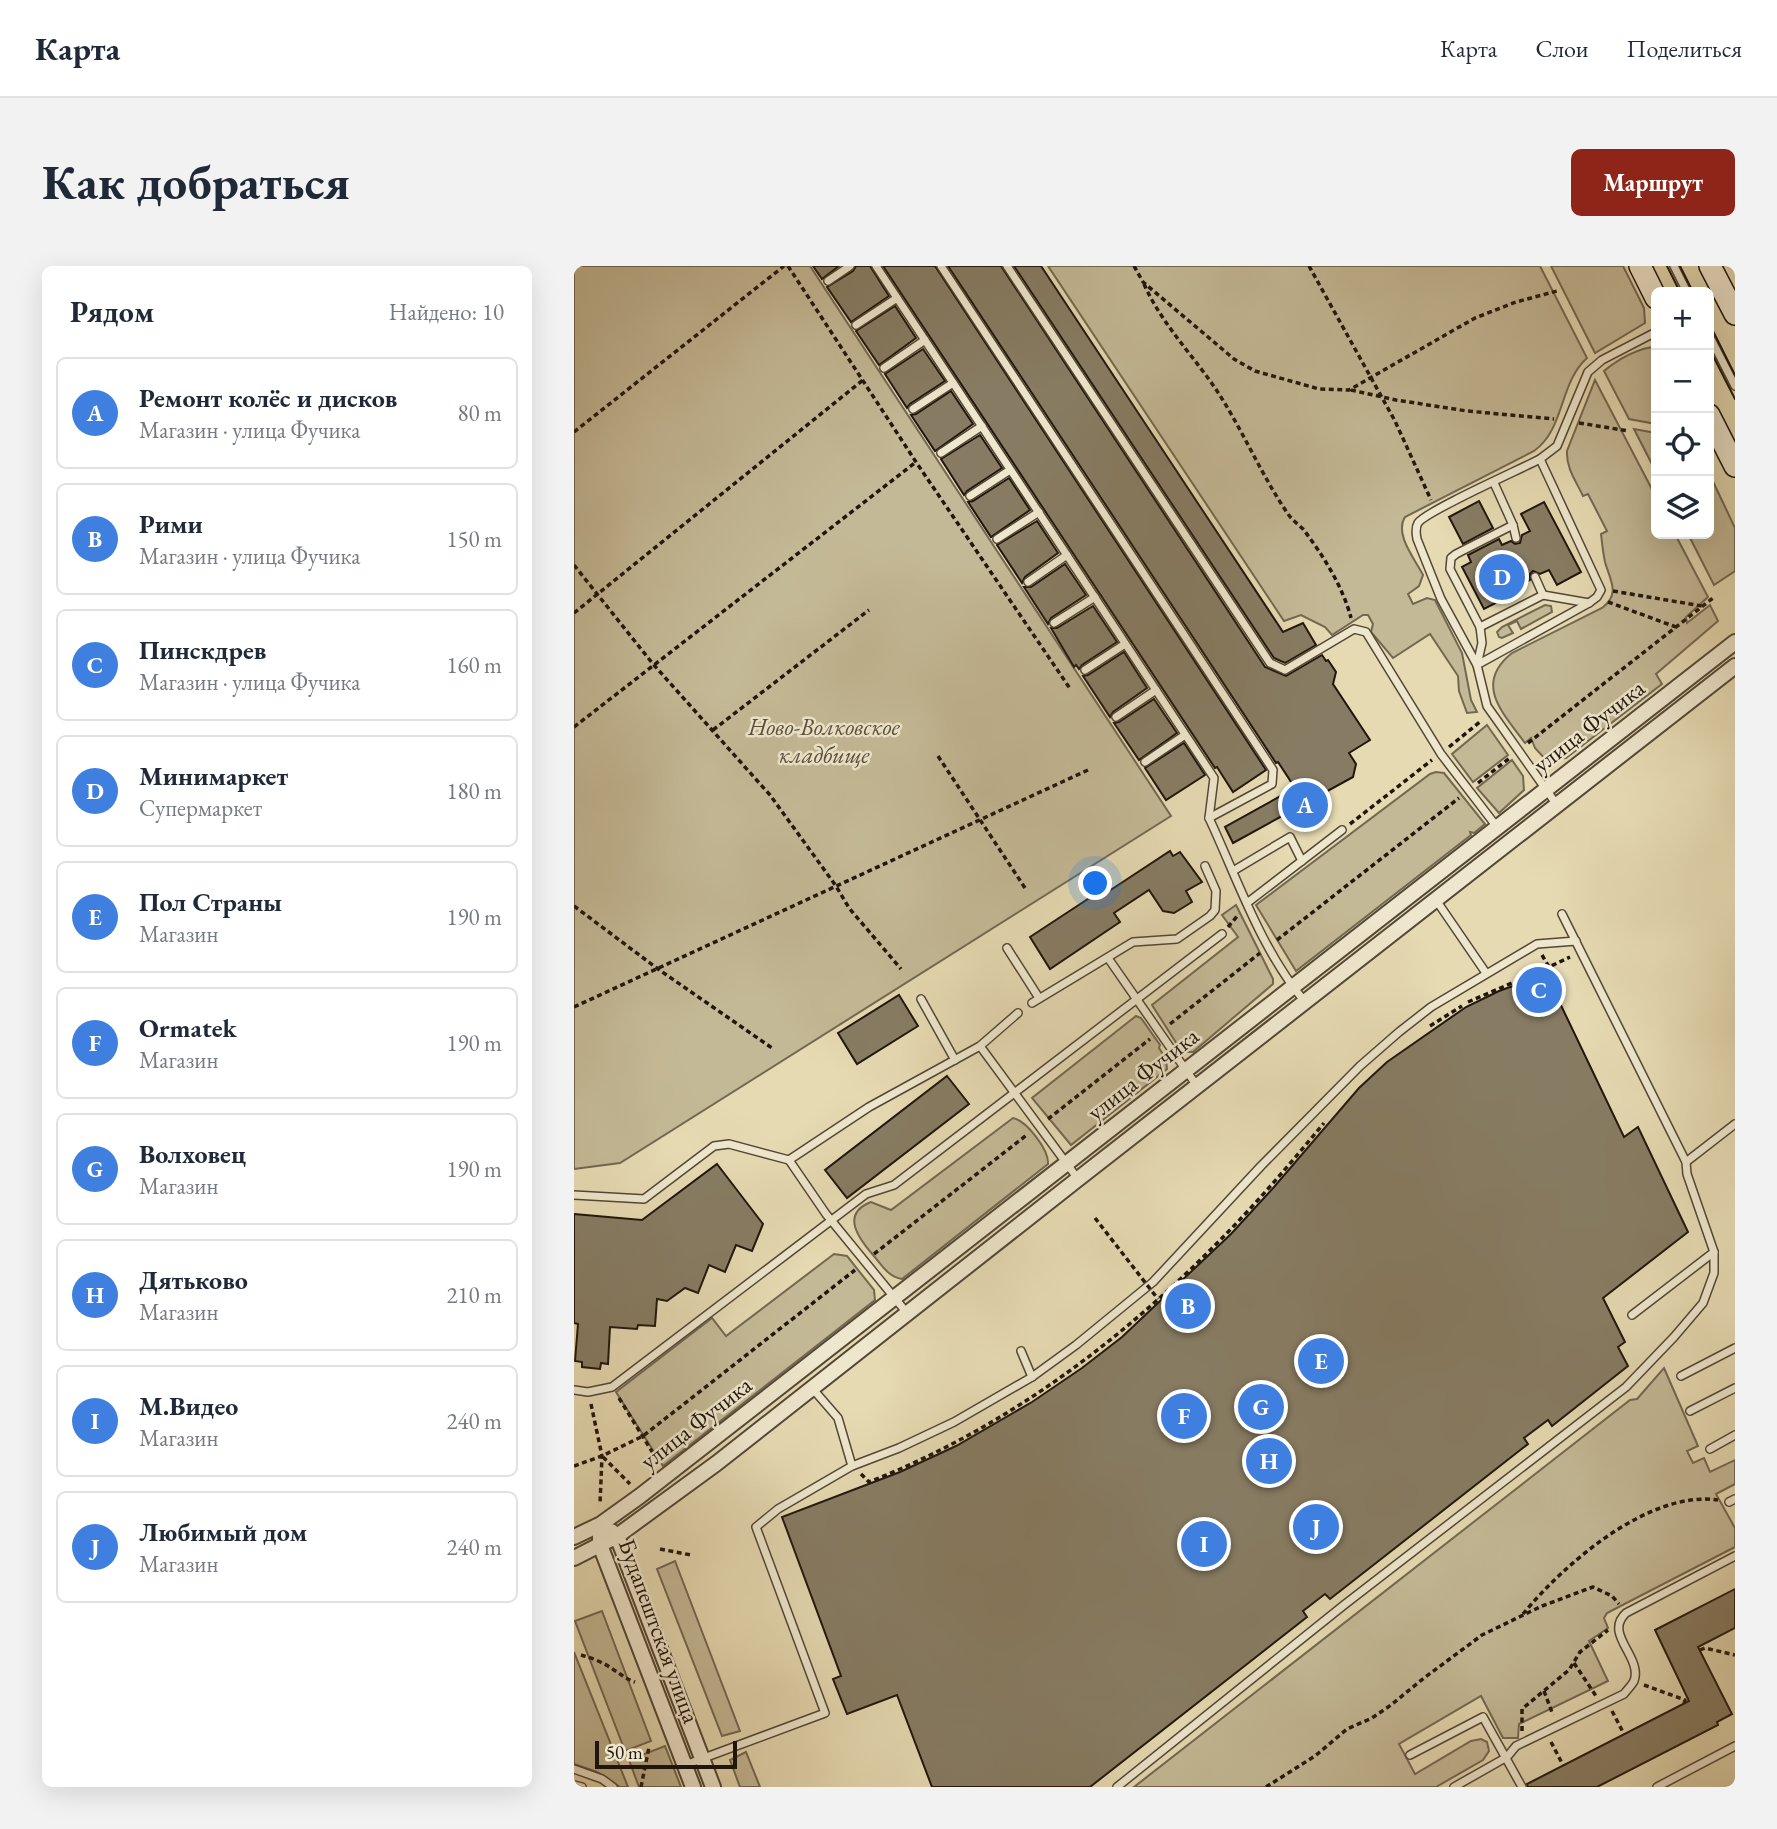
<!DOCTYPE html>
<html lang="ru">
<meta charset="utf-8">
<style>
body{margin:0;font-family:"EB Garamond",serif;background:#f2f2f3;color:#1f2937}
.controls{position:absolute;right:21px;top:21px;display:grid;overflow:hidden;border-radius:10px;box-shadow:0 7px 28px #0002}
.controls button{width:63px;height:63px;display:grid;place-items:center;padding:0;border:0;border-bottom:2px solid #e0e1e3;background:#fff;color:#1f2937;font:35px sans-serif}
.scale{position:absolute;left:21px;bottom:18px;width:142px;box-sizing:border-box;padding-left:7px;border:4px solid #20160d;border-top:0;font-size:19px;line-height:24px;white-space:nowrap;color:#20160d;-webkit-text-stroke:5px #efe7cd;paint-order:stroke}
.you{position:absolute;left:522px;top:618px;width:24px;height:24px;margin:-18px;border:5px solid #fff;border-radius:50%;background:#1a73e8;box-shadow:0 0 0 10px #1a73e833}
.badge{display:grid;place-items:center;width:46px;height:46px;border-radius:50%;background:#8f2418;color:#fff;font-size:23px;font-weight:700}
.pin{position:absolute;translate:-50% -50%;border:4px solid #fff;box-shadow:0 2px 7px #0006}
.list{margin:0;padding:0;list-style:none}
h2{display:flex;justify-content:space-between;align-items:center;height:91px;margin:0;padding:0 28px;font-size:30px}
h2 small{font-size:23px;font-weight:400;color:#747a83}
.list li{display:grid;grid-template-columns:46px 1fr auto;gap:21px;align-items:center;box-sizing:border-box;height:112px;margin:0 14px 14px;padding:0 14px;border:2px solid #e0e1e3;border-radius:10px}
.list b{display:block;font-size:26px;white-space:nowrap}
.list p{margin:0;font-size:23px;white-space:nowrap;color:#747a83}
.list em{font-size:23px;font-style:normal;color:#747a83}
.icon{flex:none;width:38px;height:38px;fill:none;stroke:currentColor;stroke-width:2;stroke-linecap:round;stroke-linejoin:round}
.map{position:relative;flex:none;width:1161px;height:1521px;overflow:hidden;border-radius:10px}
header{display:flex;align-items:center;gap:42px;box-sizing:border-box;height:98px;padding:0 35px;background:#fff;border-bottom:2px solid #e0e1e3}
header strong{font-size:33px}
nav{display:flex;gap:38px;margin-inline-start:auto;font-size:24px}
.intro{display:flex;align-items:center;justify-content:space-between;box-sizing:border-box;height:168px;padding:0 42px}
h1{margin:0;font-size:49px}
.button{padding:18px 32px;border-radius:10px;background:#8f2418;color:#fff;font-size:24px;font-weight:700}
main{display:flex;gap:42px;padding:0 42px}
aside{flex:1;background:#fff;border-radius:10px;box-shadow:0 7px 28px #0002}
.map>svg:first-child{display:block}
.green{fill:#c4b996;stroke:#726852;stroke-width:2}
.building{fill:#877c63;stroke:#20160d;stroke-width:2}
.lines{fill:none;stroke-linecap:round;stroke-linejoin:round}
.lane-casing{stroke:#524736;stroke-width:10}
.street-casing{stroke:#524736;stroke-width:18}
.secondary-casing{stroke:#20160d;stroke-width:24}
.path{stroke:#20160d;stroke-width:3.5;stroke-dasharray:5 3.5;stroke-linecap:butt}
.lane{stroke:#efe7cd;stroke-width:7}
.street{stroke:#efe7cd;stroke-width:14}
.secondary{stroke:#efe7cd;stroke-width:21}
.tram{stroke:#20160d;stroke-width:2}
.path-bridge{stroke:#20160d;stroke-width:3.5;stroke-dasharray:5 3.5;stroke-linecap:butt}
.labels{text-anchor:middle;stroke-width:5;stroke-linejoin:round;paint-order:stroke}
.street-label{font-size:24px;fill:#20160d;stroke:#efe7cd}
.park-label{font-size:24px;font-style:italic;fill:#594f3d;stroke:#efe7cd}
</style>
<header>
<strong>Карта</strong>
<nav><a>Карта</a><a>Слои</a><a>Поделиться</a></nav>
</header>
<div class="intro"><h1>Как добраться</h1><a class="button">Маршрут</a></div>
<main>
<aside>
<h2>Рядом<small>Найдено: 10</small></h2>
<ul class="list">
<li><span class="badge" style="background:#3f7fe0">A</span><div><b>Ремонт колёс и дисков</b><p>Магазин · улица Фучика</p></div><em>80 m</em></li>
<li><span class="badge" style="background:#3f7fe0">B</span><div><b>Рими</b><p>Магазин · улица Фучика</p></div><em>150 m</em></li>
<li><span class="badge" style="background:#3f7fe0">C</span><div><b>Пинскдрев</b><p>Магазин · улица Фучика</p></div><em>160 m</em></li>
<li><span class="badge" style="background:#3f7fe0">D</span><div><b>Минимаркет</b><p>Супермаркет</p></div><em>180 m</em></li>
<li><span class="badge" style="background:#3f7fe0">E</span><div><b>Пол Страны</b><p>Магазин</p></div><em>190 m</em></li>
<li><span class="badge" style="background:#3f7fe0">F</span><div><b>Ormatek</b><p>Магазин</p></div><em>190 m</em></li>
<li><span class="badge" style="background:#3f7fe0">G</span><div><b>Волховец</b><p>Магазин</p></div><em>190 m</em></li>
<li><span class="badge" style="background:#3f7fe0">H</span><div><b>Дятьково</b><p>Магазин</p></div><em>210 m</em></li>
<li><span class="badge" style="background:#3f7fe0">I</span><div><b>М.Видео</b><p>Магазин</p></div><em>240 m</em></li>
<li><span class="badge" style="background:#3f7fe0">J</span><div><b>Любимый дом</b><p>Магазин</p></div><em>240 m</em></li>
</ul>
</aside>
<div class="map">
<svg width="1161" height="1521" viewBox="0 0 1161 1521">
<rect width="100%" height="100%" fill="#e6dab2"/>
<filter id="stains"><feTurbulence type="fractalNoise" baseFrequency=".00286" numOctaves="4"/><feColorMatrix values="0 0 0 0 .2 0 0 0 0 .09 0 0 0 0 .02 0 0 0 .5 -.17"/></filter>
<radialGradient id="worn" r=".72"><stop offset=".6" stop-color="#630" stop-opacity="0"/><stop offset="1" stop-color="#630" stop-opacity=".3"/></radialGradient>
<g class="green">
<path d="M0,0H236L597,550L46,897L0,903Z"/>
<path d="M474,0H966L1013,92C985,117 991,163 960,185L831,251C820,268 841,293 849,309L845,320L834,328L839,338L853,332L861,334L888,387L897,434L903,446L893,447L885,425L884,410L856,368L819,392L797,366L799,358L794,349H789L758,369L751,361L727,349L710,355Z"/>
<path d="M977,0H1049L1070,42L1071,57L1021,87Z"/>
<path d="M1082,81V158L1055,153L1030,105C1043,94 1065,81 1082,81Z"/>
<path d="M1021,114L1082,231V268H1101L1134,331L1112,351L1113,357L1136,339L1144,355L1082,408L1088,418L992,492L972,494L961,482L957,472L951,477C929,447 899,418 938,387L1028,342C1047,328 1036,314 1031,296C1029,287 1028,277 1027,268L1033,265L1014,228L1009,230C1002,215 992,202 993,185Z"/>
<path d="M1060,163L1082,167V206Z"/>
<path d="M1135,207L1161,262V305L1140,319L1114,268H1135Z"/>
<path d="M971,339L977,340L978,346L947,363L943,355L934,359L939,367L928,372L925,371L923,366L928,361Z"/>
<path d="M913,459L934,489L899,516L878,488Z"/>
<path d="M938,494L949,510L950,524L925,547L903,522Z"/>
<path d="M862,506L870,507L911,558L900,567L896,566L897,569L722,705L682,639L856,508Z"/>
<path d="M662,639L699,713V718L619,786H608L578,739L664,671L648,649Z"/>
<path d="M562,750L567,752L586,779L585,782L592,793L593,803L497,879L458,832Z"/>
<path d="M439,852C453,855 475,884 474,898L328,1013C314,1011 308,999 299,989C285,973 266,948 297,936L317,944Z"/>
<path d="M260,988L273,990L300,1024L301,1034L89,1200L42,1126L138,1052L152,1070Z"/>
<path d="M1090,1102L1124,1180L1113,1185L1119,1197L1130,1192L1136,1206L1161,1194V1218L1142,1228L1161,1262V1281L1033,1347L1030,1352L1034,1362L1015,1375L1034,1415L945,1458L944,1472H929L907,1430L825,1478L841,1508L897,1475L907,1473L913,1476L915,1485L909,1494L862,1521H560L1056,1134L1063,1133Z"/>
<path d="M101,1295L166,1465L148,1470L83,1303Z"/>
<path d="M28,1345L77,1475L51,1485L1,1355Z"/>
<path d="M0,1386L54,1521H46L23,1506L0,1498Z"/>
<path d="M91,1480L107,1521H65L55,1494Z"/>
<path d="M172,1486L186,1521H166L156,1494Z"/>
</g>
<g class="building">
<path d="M239,0H265L248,13Z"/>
<path d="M282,0H296L315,30L277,56L253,21L279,5Z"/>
<path d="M309,0H361L692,504L659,526L643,501L641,502Z"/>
<path d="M374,0H427L691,401L712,410L748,389L752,395L754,394L762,406L759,418L796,474L775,487L782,498L779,511L659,577L651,561L721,522L704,496L702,497Z"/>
<path d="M440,0H467L709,366L729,357L742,379L711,397L700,392Z"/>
<path d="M321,40L342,72L305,99L282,65Z"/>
<path d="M349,83L371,115L336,138L333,142L311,108Z"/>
<path d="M377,125L399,158L361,185L337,149L342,148Z"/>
<path d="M406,169L428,202L393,225L390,229L367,193Z"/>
<path d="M435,212L456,244L417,271L394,236L399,235Z"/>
<path d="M905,235L919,262L889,278L875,251Z"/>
<path d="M970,236L1007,306L983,319L975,304L966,308L959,305L956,308V314L947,319L949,323L910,343L888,301L897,296L894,289L925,273L928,279L937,275L941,278L946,277L948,269L956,265L947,248Z"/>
<path d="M463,255L484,287L451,311L448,317L423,279Z"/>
<path d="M491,298L512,329L477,352L474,358L450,321H457Z"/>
<path d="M519,340L543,376L508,399L505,403L502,399L500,401L477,362H483Z"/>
<path d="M550,386L573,422L539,446L536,451L509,410L514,409Z"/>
<path d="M580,433L603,467L565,494L540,457L545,456Z"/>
<path d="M610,477L631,509L592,534L571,502Z"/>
<path d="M596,585L599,590L606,586L628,616L612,625L618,636L600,647L589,645L575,624L540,647L546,656L476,703L456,671L526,625L529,629Z"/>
<path d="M972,708L1050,871L1064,861L1114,966L1029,1032L1051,1076L1044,1081L1054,1100L978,1160L974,1154L950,1172L954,1178L756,1333L751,1328L729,1345L733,1351L516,1521H358L323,1429L273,1448L259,1413L267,1410L208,1251L326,1206L382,1180L458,1136L508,1102L548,1071L657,968L700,921L785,822L813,796L892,741L925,725Z"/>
<path d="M325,729L344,760L283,798L264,767Z"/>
<path d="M373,810L395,838L273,932L251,904Z"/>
<path d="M143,898L189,958L178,985L162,979L151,1006L135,999L124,1027L111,1022L93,1035L83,1033L81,1060L64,1059L63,1063L36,1061L34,1098L27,1097L26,1103L8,1101V1096L1,1095L4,1058L0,1057V948L68,954Z"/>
<path d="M1161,1323V1362L1124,1381L1158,1448L1143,1456L1144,1459L1023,1521H954L953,1518L1115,1435L1081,1364Z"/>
</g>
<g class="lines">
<g class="lane-casing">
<g id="lane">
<path d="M302,0L640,512L635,552"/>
<path d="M367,0L699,504L698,518L635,552C664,614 686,682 731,736"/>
<path d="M433,0L696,397L711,404L780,363L792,366L867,488L923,561"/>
<path d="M1100,0L1113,26"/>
<path d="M254,15L276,0"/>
<path d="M282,59L323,32"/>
<path d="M1135,69L1161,120"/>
<path d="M310,102L351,74"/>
<path d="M339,143L379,117"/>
<path d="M367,187L408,160"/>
<path d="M966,193L1027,324L1023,331L1015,337L903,399L867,333L843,273C842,268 841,262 844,257C852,245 947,203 966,193Z"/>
<path d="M966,193L983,180L1014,106L1028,94L1082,66"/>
<path d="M920,217L939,259L942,272"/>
<path d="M396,230L436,204"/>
<path d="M939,259L882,288L877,292L876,303L906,361L908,377L903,399L913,440L983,539"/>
<path d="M423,273L465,246"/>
<path d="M961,311L969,329"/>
<path d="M454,316L493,289"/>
<path d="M480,357L521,331"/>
<path d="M906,361L969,329L1015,337"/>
<path d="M511,404L551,378"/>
<path d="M542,451L582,424"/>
<path d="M571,496L611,469"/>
<path d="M659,605L716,571L728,595"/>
<path d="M862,634L912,707"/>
<path d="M673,637L768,564"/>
<path d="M433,682L465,732"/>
<path d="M534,692L623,820"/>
<path d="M347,733L381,794"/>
<path d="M458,737L559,676L603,673L636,650L641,644L642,625L631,600"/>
<path d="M406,780L504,913"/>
<path d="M215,894L295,841L406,780L444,747"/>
<path d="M1112,896L1161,858"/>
<path d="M0,929L70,933L140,880L155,878L215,894L252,948L333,1047"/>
<path d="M1058,1049L1140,986"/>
<path d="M447,1085L458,1111"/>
<path d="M1107,1110L1161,1082"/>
<path d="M238,1122L264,1152L278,1200"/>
<path d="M0,1124L14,1126L38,1121L292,928L320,919L648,668"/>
<path d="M1116,1145L1161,1122"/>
<path d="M1136,1183L1161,1169"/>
<path d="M1155,1236L1161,1233"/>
<path d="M836,1489L909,1451L948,1521"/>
<path d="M111,1499L251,1447L182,1261L204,1243L278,1200L325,1182L380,1156L458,1111L502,1079L579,1016L687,900L786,800L825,766L857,741L963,678L1002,675"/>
<path d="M0,1503L28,1513L39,1521"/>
<path d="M0,1519L8,1521"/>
<path d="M543,1521L770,1339L1052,1121L1100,1071L1129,1037L1140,1007V986L1113,908L1112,896L988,648"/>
<path d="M880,1521L933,1491L942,1480L1050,1428C1053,1424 1058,1419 1060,1415C1069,1391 1029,1368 1052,1347L1161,1290"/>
<path d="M1083,1521L1161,1480"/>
</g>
</g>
<g class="street-casing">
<g id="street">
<path d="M37,1265L43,1270L139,1521"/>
<path d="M26,1269V1279L119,1521"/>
<path d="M0,1271L27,1258L66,1230L1161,376"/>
<path d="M0,1292L43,1270L143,1197L504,913L1161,400"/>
</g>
</g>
<g class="secondary-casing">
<g id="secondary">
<path d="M1066,0L1082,32"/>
<path d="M1136,0L1161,48"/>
<path d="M1135,149L1161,200"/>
</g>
</g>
<g class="path">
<path d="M214,0L342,196L497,424"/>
<path d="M560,0L569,16L660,93L681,105L745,123L775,124L901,52L942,36L983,25"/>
<path d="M735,0L821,155L857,234"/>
<path d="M570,18C588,59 621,91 645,128C670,167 688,210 714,248C718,254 724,258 729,263C749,289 769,321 777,352"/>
<path d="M777,124L822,134L893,145L980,153"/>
<path d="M1005,157L1055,165"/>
<path d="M0,166L210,0"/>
<path d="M0,299L79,398L196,529L262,620L275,642L327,703"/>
<path d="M1039,325L1128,340"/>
<path d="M1034,336L1102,361"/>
<path d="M0,347L289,114"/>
<path d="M0,461L342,196"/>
<path d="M139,464L295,344"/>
<path d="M954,477L1139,332"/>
<path d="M875,481L907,455"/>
<path d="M364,490L451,622"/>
<path d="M904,517L937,491"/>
<path d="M776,558L858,494"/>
<path d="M0,640L84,703L198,782"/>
<path d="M654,661L665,648"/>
<path d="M703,674L885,532"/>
<path d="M968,689L975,701L996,691"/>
<path d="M894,736L975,701L978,708"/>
<path d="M0,741L514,504"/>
<path d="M596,758L686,687"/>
<path d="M856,760L888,740"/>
<path d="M474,853L576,773"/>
<path d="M300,988L454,868"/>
<path d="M45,1132L85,1197"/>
<path d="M17,1138L28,1190L26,1238"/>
<path d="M29,1191L56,1218"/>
<path d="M0,1200L28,1190L69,1170L281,1004"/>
<path d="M287,1208L295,1216C442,1158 566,1061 673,946C700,917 725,887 750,857"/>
<path d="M86,1283L117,1289"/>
<path d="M949,1348C990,1298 1075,1224 1144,1234"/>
<path d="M1126,1384L1131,1382L1161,1389"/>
<path d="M7,1389C18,1392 31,1397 40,1404C48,1409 52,1413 61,1416"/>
<path d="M1000,1397L1022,1430"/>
<path d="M1070,1419L1111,1434L1110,1438"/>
<path d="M970,1425L979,1449"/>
<path d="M1038,1445L1050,1468"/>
<path d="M948,1465V1443L995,1404L1006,1386L1034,1364"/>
<path d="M977,1476L989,1499"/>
<path d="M67,1521L75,1481"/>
<path d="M692,1521L741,1490L773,1463L798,1452L817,1439L850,1412L908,1369L968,1340L1019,1321L1038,1330L1045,1338"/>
</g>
<use href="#lane" class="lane"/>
<use href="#street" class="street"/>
<use href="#secondary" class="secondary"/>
<g class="tram">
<path d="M1093,0L1106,26"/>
<path d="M1106,0L1119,26"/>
<path d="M1135,57L1161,109"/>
<path d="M1135,82L1161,133"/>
</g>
<path class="path-bridge" d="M521,952L584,1033"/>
</g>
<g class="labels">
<g class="street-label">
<text transform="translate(1015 460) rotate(-38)" y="8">улица Фучика</text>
<text transform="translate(569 808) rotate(-38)" y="8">улица Фучика</text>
<text transform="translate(122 1157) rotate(-38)" y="8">улица Фучика</text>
<text transform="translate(85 1365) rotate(70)" y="8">Будапештская улица</text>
</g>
<g class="park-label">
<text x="250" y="469">Ново-Волковское<tspan x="250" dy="28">кладбище</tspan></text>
</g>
</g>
<rect width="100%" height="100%" filter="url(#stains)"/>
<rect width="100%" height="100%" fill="url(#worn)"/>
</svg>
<div class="controls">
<button>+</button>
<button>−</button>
<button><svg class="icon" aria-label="locate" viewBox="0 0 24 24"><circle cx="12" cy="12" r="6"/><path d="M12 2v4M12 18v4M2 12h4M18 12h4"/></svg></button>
<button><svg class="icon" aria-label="layers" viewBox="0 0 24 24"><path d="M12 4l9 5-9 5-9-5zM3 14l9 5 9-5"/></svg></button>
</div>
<div class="scale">50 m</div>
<div class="you"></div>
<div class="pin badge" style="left:731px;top:539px;background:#3f7fe0">A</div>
<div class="pin badge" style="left:614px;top:1040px;background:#3f7fe0">B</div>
<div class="pin badge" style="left:965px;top:724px;background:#3f7fe0">C</div>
<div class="pin badge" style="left:928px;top:311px;background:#3f7fe0">D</div>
<div class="pin badge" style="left:747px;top:1095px;background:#3f7fe0">E</div>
<div class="pin badge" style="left:610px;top:1150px;background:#3f7fe0">F</div>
<div class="pin badge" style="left:687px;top:1141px;background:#3f7fe0">G</div>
<div class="pin badge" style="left:695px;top:1195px;background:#3f7fe0">H</div>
<div class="pin badge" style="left:630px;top:1278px;background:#3f7fe0">I</div>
<div class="pin badge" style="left:742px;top:1261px;background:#3f7fe0">J</div>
</div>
</main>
